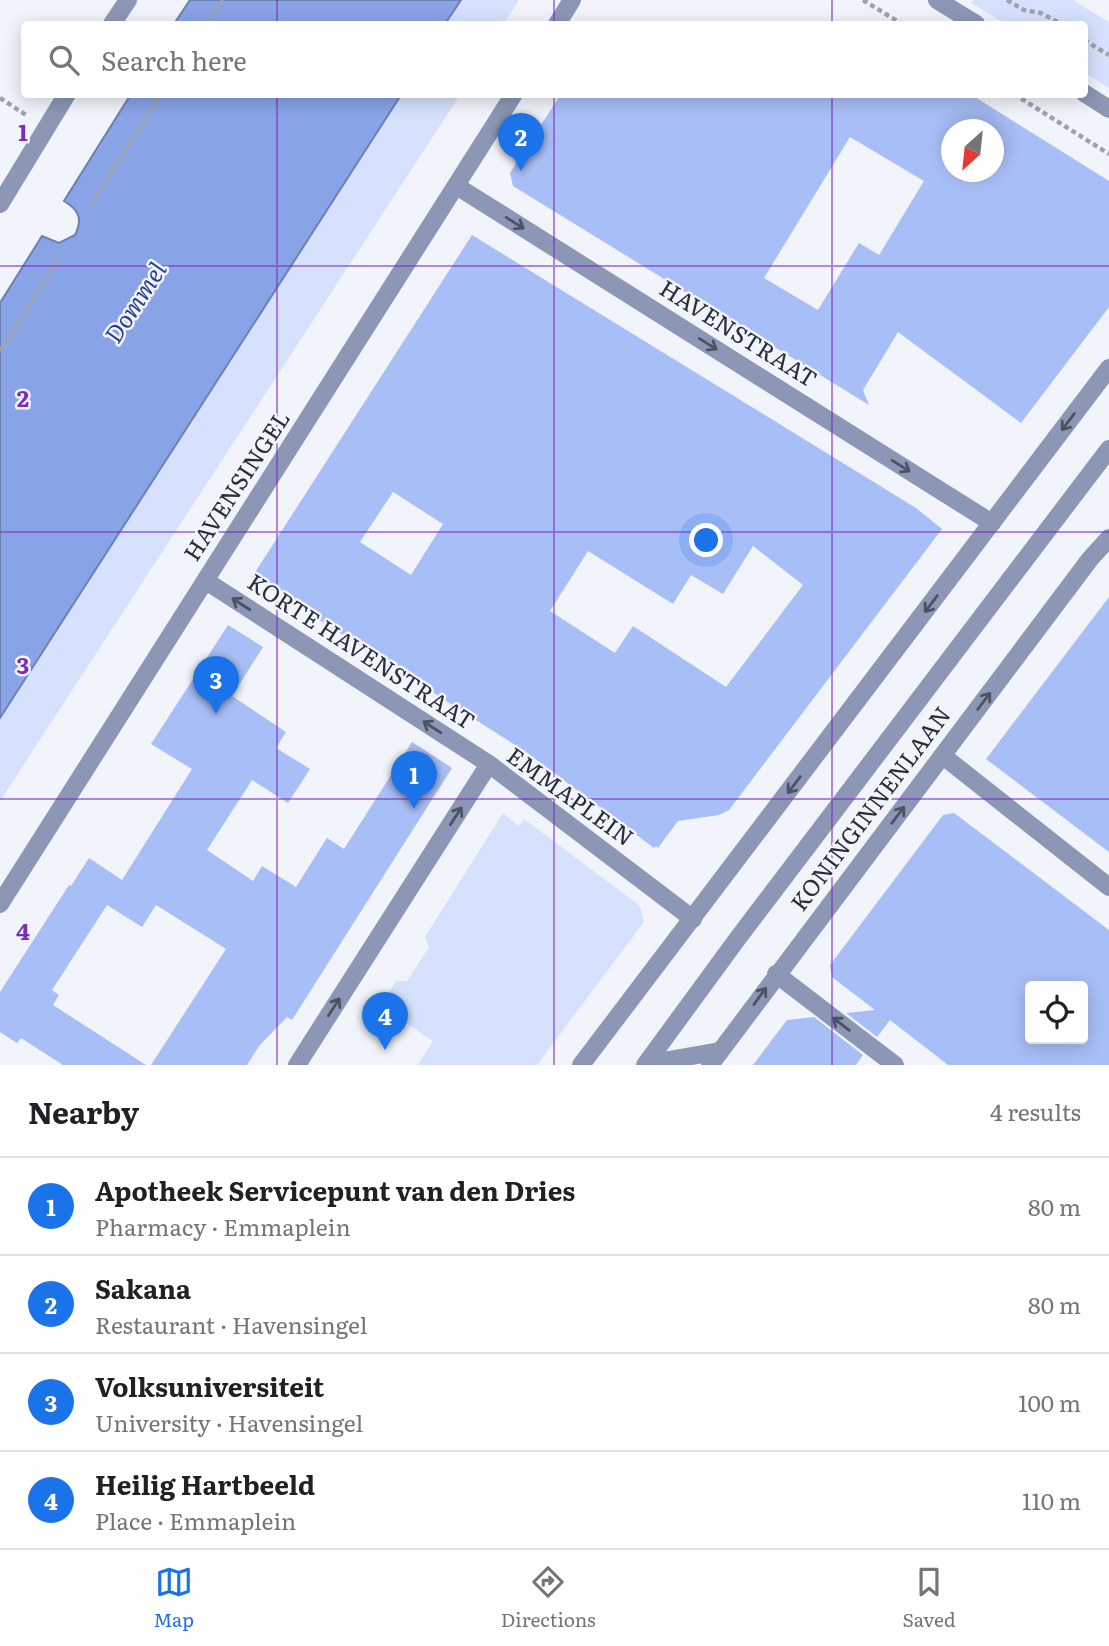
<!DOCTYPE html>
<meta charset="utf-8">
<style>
body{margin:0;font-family:Literata,serif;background:#f6f6f6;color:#202124}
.controls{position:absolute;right:21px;bottom:21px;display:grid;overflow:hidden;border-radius:7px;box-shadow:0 4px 18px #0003}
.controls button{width:63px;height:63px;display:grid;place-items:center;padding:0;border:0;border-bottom:2px solid #e0e0e0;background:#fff;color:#202124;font:35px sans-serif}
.compass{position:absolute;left:941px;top:119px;width:63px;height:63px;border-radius:50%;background:#fff;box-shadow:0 4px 18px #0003;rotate:207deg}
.you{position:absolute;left:707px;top:541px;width:24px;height:24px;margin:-18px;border:5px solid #fff;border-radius:50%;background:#1a73e8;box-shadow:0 0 0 10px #1a73e833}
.badge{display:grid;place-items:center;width:46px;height:46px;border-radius:50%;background:#1a73e8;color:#fff;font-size:23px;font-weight:700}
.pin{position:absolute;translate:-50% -58px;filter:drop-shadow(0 2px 4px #0008)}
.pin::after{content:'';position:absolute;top:37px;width:24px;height:21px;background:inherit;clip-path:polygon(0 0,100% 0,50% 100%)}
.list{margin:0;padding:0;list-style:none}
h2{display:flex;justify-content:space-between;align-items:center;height:91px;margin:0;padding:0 28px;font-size:30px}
h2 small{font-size:23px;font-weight:400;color:#757577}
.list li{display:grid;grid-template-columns:46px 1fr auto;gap:21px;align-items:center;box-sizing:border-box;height:98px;padding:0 28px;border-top:2px solid #e0e0e0}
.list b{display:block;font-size:26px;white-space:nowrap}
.list p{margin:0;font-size:23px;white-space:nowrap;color:#757577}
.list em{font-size:23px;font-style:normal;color:#757577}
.icon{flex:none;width:38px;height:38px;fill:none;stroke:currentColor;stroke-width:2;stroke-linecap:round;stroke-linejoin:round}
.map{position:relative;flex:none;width:1109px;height:1065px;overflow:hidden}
.search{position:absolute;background:#fff;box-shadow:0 4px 18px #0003;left:21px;right:21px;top:21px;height:77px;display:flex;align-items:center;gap:18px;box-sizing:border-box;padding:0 24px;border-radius:7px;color:#757577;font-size:26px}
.sheet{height:483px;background:#fff}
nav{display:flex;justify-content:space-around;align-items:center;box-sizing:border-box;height:98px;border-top:2px solid #e0e0e0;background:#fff;font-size:19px;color:#757577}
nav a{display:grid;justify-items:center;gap:4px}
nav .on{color:#1a73e8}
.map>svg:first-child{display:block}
.green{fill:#d6e2fd}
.water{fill:#89a3e7;stroke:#6c80b3;stroke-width:2}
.building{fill:#a8bef6;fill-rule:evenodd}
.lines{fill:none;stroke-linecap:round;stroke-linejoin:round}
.path{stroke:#9fa3ac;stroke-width:4.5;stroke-dasharray:5 3.5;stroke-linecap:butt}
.minor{stroke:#8b97b5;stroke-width:18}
.oneway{stroke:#4b5264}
.grid{fill:none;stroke:#7b2cbf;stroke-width:2;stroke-opacity:0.55}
.labels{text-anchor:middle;stroke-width:5;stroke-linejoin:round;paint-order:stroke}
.street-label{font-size:23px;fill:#282d39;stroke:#f1f4fb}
.water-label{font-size:24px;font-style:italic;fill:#2a4090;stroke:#f1f4fb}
.grid-label{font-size:23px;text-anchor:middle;font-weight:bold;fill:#7b2cbf;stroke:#f1f4fb;stroke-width:5;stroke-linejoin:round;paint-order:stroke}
</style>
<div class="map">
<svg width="1109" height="1065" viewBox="0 0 1109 1065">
<rect width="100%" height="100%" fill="#f1f4fb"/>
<g class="green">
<path d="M461,0H519L504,24H445Z"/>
<path d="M974,0H1073L1109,22V88L1085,73L1084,24H1006L971,3Z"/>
<path d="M401,95H460L0,801V718Z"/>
<path d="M503,813L519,826L524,819L640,906L644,922L537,1065H418L433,1041L380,1006L396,981H407L429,947L425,937Z"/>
</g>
<g class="water">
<path d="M190,0H461L445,24H174Z"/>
<path d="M131,94L401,95L0,718V303L42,236L59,243L75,235C83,219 79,210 64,201Z"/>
</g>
<g class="building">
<path d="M561,94H970L1109,181V307L1021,423L898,332L863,390L869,405L513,186L510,173ZM951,130H993V172H951ZM850,137L924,181L879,255L859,243L818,310L764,278Z"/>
<path d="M472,235L916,508L942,529L729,810L719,815L678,821L658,848L656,846L654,848L526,752L252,577ZM393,492L443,524L411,575L360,542ZM753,546L803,585L726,687L633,626L615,653L550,611L588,551L673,604L691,575L723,594Z"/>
<path d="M1109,597V852L986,759Z"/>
<path d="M228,625L263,647L232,696L286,732L276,748L310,769L288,803L252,780L207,850L253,881L262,866L296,887L327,838L344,849L412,742L452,768L292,1020L287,1017L259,1046L247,1065H151L226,949L156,905L142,927L107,905L52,990L59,995L53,1005L146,1065H63L21,1038L17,1043L0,1032V992L69,885L71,886L89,858L122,880L192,769L151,744Z"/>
<path d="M954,813L1109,930V1065H948L890,1020L877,1037L846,1013L875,1010L832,977L830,965L943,815ZM1030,986H1083V1039H1030Z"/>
<path d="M814,1017L863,1055L856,1065H753L787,1020Z"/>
</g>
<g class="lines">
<g class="path">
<path d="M863,0L902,24"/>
<path d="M1007,0L1024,10L1041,13L1061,24"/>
<path d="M207,24L223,0"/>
<path d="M1084,40L1109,55"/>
<path d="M1014,94L1109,154"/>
<path d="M0,98L26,115"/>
<path d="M91,204L162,94"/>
<path d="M0,351L58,260"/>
</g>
<g class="minor">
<path d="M937,0L976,24"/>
<path d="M112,24L128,0"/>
<path d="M557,24L572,0"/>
<path d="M1084,93L1109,109"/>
<path d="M458,187L992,523"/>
<path d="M0,204L67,94"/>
<path d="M206,581L489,764L693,919"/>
<path d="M943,756L1109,887"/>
<path d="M0,904L514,94"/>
<path d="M776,974L895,1065"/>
<path d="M646,1064L720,1051"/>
<path d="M297,1065L489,764"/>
<path d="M581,1065L1109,368"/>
<path d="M645,1065L738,938L1109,449"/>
<path d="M710,1065L1090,559L1109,538"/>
</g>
</g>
<defs><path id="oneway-shaft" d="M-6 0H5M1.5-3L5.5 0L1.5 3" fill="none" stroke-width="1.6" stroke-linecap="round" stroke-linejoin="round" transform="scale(1.75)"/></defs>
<g class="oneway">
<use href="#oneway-shaft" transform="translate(515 223) rotate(32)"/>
<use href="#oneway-shaft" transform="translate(708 344) rotate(32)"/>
<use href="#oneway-shaft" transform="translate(1068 422) rotate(127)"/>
<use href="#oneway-shaft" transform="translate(901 466) rotate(32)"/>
<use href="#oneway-shaft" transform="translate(241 604) rotate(-147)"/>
<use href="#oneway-shaft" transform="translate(931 604) rotate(127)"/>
<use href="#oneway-shaft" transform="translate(984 701) rotate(-53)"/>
<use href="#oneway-shaft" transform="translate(432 727) rotate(-147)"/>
<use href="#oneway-shaft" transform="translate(794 785) rotate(127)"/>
<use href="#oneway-shaft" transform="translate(898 815) rotate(-53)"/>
<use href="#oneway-shaft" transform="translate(456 816) rotate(-57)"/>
<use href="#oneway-shaft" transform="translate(760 996) rotate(-54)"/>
<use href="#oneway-shaft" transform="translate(334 1007) rotate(-57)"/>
<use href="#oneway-shaft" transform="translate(841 1024) rotate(-143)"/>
</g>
<path class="grid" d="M277,0V24M554,0V24M832,0V24M277,94V1065M554,94V1065M832,94V1065M0,266H1109M0,532H1109M0,799H1109"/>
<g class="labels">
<g class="street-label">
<text transform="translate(738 334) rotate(32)" y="8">HAVENSTRAAT</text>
<text transform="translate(237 486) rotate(-57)" y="8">HAVENSINGEL</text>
<text transform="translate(361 652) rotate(33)" y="8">KORTE HAVENSTRAAT</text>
<text transform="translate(570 797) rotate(36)" y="8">EMMAPLEIN</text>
<text transform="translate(871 809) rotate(-53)" y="8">KONINGINNENLAAN</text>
</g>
<g class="water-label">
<text transform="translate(136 303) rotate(-57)" y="8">Dommel</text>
</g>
</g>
<g class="grid-label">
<text x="23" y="141">1</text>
<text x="23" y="407">2</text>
<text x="23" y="674">3</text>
<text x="23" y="940">4</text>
</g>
</svg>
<div class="controls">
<button><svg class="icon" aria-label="locate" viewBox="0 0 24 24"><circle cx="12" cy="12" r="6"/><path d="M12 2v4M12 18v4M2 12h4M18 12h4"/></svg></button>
</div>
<svg class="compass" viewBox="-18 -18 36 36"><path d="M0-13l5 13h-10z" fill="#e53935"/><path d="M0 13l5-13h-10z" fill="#757577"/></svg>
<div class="you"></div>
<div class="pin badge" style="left:414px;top:809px">1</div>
<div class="pin badge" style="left:521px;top:171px">2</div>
<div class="pin badge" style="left:216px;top:714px">3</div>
<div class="pin badge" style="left:385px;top:1050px">4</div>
<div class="search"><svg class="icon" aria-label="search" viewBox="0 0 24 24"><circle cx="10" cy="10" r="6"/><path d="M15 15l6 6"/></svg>Search here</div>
</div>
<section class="sheet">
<h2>Nearby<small>4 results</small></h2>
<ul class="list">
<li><span class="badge">1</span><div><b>Apotheek Servicepunt van den Dries</b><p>Pharmacy · Emmaplein</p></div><em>80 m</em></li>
<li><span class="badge">2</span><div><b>Sakana</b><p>Restaurant · Havensingel</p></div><em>80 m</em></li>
<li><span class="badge">3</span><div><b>Volksuniversiteit</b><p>University · Havensingel</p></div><em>100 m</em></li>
<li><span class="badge">4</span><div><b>Heilig Hartbeeld</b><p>Place · Emmaplein</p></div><em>110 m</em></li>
</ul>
</section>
<nav>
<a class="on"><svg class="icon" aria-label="map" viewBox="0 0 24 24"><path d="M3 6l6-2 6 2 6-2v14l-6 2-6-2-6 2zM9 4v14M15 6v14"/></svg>Map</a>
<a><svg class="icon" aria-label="directions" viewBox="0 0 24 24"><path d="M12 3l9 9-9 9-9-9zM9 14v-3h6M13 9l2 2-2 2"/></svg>Directions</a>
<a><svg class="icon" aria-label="saved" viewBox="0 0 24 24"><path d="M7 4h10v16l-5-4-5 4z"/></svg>Saved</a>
</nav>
